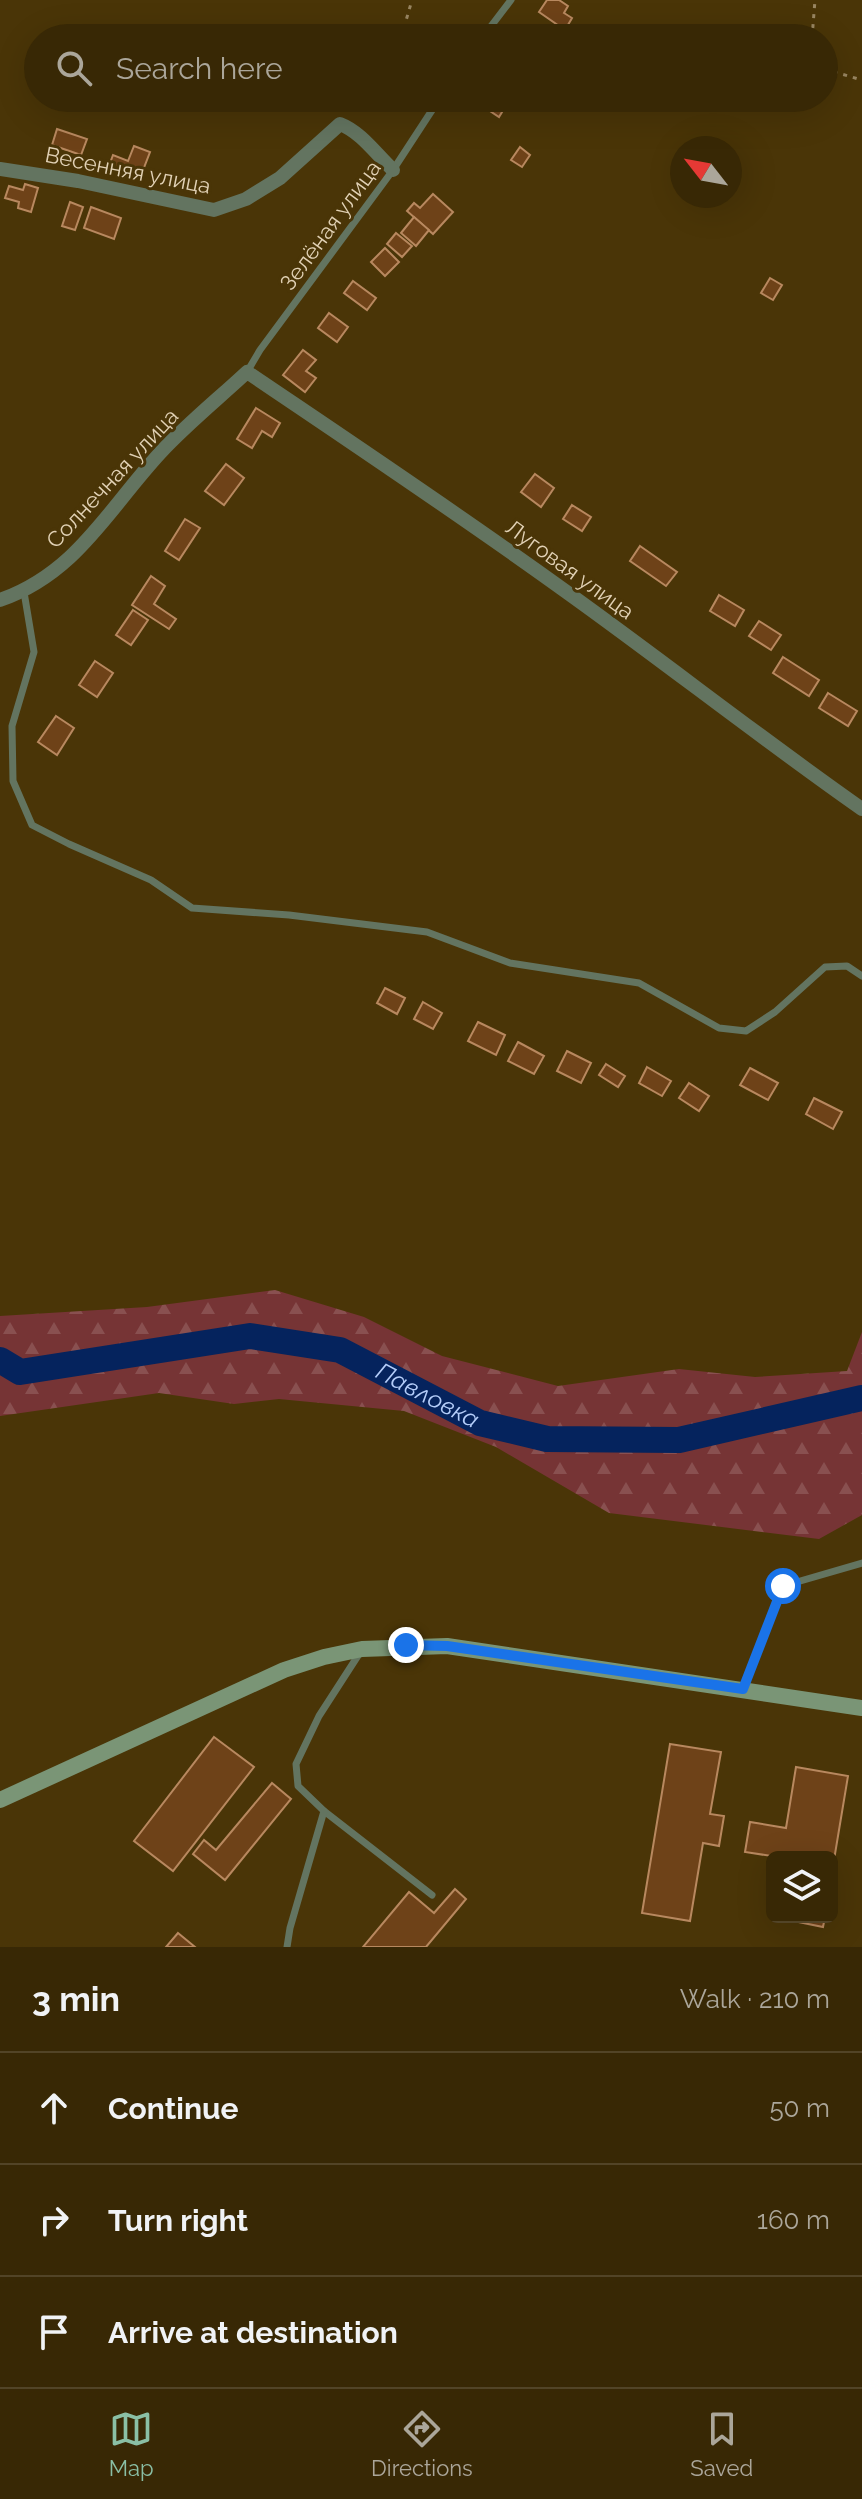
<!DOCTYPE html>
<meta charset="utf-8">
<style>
body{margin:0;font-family:Raleway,sans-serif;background:#3f300f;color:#f1f3f6}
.controls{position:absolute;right:24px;bottom:24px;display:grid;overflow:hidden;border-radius:12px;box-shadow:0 8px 32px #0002}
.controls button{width:72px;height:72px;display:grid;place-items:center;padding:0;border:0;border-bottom:2px solid #524427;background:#382805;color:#f1f3f6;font:40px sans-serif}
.compass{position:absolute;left:670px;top:136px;width:72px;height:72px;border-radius:50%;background:#382805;box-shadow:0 8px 32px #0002;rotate:301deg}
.stop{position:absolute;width:24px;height:24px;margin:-18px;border:6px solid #1a73e8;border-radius:50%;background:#fff}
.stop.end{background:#1a73e8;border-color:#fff;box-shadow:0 2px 8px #0008}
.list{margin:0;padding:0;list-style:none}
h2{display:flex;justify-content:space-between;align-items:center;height:104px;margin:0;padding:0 32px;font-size:34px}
h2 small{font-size:26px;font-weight:400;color:#aba69a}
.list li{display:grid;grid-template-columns:52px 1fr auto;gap:24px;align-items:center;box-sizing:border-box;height:112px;padding:0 32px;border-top:2px solid #524427}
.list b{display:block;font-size:30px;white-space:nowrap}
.list em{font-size:26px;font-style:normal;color:#aba69a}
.icon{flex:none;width:44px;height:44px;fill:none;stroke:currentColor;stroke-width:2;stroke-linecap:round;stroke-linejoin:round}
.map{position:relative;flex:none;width:862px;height:1947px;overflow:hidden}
.search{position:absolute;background:#382805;box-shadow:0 8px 32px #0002;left:24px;right:24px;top:24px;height:88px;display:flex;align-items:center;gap:20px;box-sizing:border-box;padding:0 28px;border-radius:44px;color:#aba69a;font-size:30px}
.sheet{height:440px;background:#382805}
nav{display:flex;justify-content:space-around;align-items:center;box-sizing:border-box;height:112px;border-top:2px solid #524427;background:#382805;font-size:22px;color:#aba69a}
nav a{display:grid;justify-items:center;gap:4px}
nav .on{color:#8abfa5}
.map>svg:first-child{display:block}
.forest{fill:url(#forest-firs)}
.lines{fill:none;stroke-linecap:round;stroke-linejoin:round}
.river{stroke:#05235d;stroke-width:26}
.building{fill:#6e4218;stroke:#b8885f;stroke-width:2}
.path{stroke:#988561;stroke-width:3;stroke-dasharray:4 6;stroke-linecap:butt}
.lane{stroke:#637460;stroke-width:7}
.street{stroke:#637460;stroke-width:14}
.secondary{stroke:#7a9576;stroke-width:16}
.route{stroke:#1a73e8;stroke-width:10}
.labels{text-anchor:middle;stroke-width:6;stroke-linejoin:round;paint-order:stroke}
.street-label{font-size:22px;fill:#e1d1b5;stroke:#4a3507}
.water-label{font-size:24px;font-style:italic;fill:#b4cdf9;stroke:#4a3507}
</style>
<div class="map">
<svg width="862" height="1947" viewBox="0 0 862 1947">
<defs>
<pattern id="forest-firs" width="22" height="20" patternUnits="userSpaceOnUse" patternTransform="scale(2)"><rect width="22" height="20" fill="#763435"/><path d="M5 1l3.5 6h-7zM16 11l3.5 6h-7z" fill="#895050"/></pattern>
</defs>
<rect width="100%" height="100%" fill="#4a3507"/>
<path class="forest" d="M275,1290L364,1317L442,1356L558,1386L679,1369L755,1377L847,1371L862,1332V1515L819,1539L609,1513L496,1447L404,1411L279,1399L234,1404L159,1393L0,1416V1316L147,1307Z"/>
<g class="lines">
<path class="river" id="s1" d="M0,1360L20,1372L250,1336L340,1350L480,1423L547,1439L679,1440L862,1398"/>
</g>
<g class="building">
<path d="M547,0H559L568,6L564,13L572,18L565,30L539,12Z"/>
<path d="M490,98H501L508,102L499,117L484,107Z"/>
<path d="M57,129L87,139L81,155L52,145Z"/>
<path d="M134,146L150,152L140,178L109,166L113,155L128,161Z"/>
<path d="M520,147L530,155L522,167L511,160Z"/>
<path d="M25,184L38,188L31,212L18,208L19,202L5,198L9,186L23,190Z"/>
<path d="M433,194L453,212L433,234L407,211L414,203L420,208Z"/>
<path d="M70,202L83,207L75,230L62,226Z"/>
<path d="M91,207L121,218L114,239L84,228Z"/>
<path d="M414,217L429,230L416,246L401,233Z"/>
<path d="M396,233L412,246L402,257L387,244Z"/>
<path d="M385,248L399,262L385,276L371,262Z"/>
<path d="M770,278L782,285L773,300L761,293Z"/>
<path d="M353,281L376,298L367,310L344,293Z"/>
<path d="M329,313L348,327L337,342L318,328Z"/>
<path d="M303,350L316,360L306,371L316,378L305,392L283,375Z"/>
<path d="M256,408L280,423L272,437L262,431L252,448L237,439Z"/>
<path d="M226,464L244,478L224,505L205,491Z"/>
<path d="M535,474L554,488L541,507L521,492Z"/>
<path d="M572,505L591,517L582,531L563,519Z"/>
<path d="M185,519L200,528L179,560L165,551Z"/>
<path d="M640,546L677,572L666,586L630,561Z"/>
<path d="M151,576L165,586L154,604L176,619L169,629L132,605Z"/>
<path d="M719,595L744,610L735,626L710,611Z"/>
<path d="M133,610L148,620L131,645L116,635Z"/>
<path d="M759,621L781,635L771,650L749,636Z"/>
<path d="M783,657L819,680L809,696L773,673Z"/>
<path d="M95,661L113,673L97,697L79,685Z"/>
<path d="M828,693L857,711L848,726L819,708Z"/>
<path d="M56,716L74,728L57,755L38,742Z"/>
<path d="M385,988L405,998L397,1014L377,1003Z"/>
<path d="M423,1002L442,1013L433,1029L414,1019Z"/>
<path d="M478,1022L505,1035L496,1055L468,1041Z"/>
<path d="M518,1042L544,1056L534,1074L508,1061Z"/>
<path d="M567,1051L591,1063L581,1083L557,1071Z"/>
<path d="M606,1064L625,1076L618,1087L599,1075Z"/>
<path d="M647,1067L671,1081L662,1096L639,1083Z"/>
<path d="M750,1068L778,1083L768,1100L740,1085Z"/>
<path d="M689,1083L709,1096L699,1111L679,1098Z"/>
<path d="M814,1098L842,1112L833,1129L806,1114Z"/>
<path d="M214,1737L254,1767L173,1871L134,1841Z"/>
<path d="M670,1744L721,1752L710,1814L724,1816L719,1846L703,1843L690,1921L642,1913Z"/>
<path d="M796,1767L848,1776L832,1872V1857H778L745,1852L750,1822L786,1828Z"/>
<path d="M272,1783L291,1799L225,1880L193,1854L204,1840L216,1850Z"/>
<path d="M455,1889L466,1899L426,1947H363L409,1892L434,1913Z"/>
<path d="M774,1917H825L823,1927Z"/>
<path d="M178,1933L195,1947H166Z"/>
</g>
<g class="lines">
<g class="path">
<path d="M401,38L412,0"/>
<path d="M812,38L815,0"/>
<path d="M824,69L862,80"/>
<path d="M349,111L359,98"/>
</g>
<g class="lane">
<path d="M482,38L511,0"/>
<path d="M247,372L260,350L393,170L440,98"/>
<path d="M24,592L34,652L12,726L13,781L32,825L69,844L151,880L192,908L289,915L427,932L510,963L639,983L719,1028L746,1031L775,1012L825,967L847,966L862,976"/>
<path d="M743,1689L783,1586L862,1563"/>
<path d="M324,1811L432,1895"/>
<path d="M287,1947L290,1928L324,1811L298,1786L296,1764L319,1716L361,1651"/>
</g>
<g class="street">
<path d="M0,169L78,181L214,210L246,199L280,178L340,124C361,132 376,154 393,170"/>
<path d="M0,600C77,573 108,509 161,452C187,424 218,399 247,372C355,445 463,517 568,593C667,664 762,739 862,809"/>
</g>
<path class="secondary" d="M0,1800L284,1670L324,1657L362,1649L447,1646L862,1708"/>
</g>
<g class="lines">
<path class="route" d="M406,1645L447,1646L743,1689L783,1586"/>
</g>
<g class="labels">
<g class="street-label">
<text transform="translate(128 170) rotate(11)" y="8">Весенняя улица</text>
<text transform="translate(330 225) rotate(-54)" y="8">Зелёная улица</text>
<text transform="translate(112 478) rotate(-47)" y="8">Солнечная улица</text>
<text transform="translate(570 569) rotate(36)" y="8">Луговая улица</text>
</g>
<g class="water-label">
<text dy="8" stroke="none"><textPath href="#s1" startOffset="446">Павловка</textPath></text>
</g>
</g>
</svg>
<div class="controls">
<button><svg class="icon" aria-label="layers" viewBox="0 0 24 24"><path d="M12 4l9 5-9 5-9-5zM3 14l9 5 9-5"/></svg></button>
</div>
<svg class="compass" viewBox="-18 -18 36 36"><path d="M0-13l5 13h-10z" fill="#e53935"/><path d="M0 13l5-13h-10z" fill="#aba69a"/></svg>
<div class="stop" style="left:783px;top:1586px"></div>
<div class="stop end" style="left:406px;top:1645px"></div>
<div class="search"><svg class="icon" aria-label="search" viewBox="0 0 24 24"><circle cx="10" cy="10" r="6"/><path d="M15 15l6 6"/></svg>Search here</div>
</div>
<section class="sheet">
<h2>3 min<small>Walk · 210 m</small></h2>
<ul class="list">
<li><svg class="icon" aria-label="ahead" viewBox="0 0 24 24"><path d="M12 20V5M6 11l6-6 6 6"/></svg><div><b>Continue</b></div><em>50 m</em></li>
<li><svg class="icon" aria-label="right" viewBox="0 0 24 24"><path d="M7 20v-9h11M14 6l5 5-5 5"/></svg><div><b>Turn right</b></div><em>160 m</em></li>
<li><svg class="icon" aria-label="arrive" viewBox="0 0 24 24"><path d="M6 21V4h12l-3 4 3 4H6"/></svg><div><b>Arrive at destination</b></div></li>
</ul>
</section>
<nav>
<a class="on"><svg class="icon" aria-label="map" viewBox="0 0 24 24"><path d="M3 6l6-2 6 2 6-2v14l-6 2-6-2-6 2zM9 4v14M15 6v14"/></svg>Map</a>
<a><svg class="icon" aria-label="directions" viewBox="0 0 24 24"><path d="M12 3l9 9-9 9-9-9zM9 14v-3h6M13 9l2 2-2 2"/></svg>Directions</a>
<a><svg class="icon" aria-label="saved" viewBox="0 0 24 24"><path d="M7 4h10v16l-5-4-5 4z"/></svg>Saved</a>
</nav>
